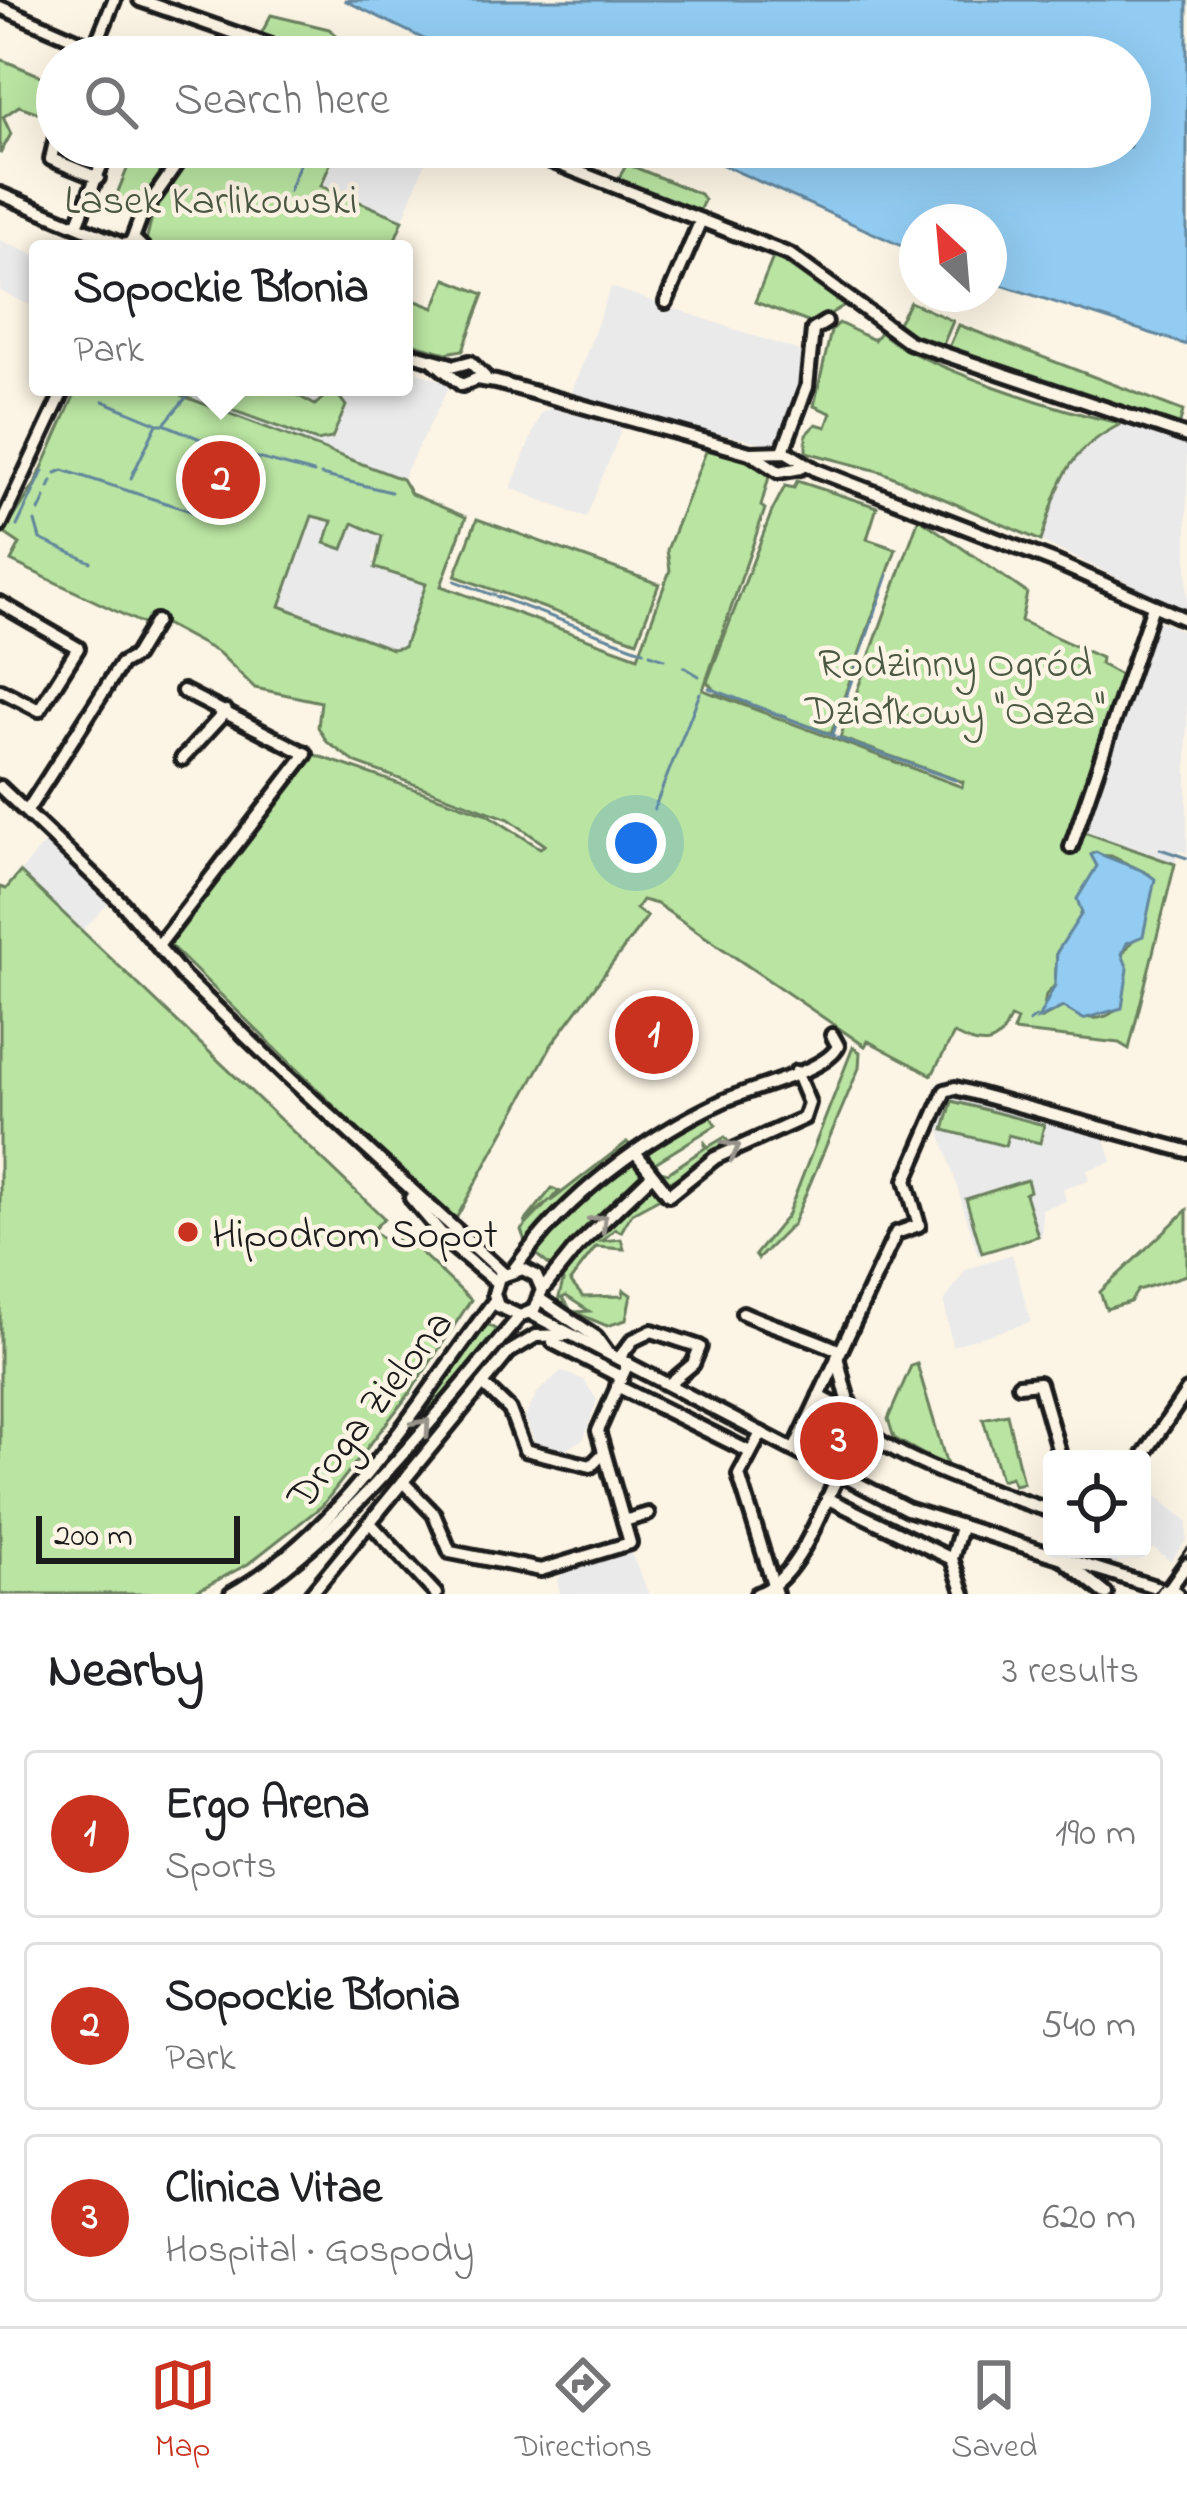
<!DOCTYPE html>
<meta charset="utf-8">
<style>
body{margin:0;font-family:"Indie Flower",sans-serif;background:#f6f6f6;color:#202124}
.controls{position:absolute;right:36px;bottom:36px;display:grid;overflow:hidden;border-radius:12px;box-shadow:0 12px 48px #0002}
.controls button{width:108px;height:108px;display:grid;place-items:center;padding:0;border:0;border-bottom:3px solid #e0e0e0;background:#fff;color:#202124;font:60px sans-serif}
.compass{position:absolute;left:899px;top:204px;width:108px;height:108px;border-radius:50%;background:#fff;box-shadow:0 12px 48px #0002;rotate:334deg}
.scale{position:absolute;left:36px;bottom:30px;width:204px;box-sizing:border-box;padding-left:12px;border:6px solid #1c1c1c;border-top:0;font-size:33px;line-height:42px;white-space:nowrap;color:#1c1c1c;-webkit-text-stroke:9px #fcf5e5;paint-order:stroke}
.you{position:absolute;left:636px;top:843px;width:42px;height:42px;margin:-30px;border:9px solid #fff;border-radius:50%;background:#1a73e8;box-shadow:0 0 0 18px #1a73e833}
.badge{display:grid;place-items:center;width:78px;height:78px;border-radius:50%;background:#c8321e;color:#fff;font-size:39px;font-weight:700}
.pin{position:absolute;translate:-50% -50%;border:6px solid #fff;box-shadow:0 3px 12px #0006}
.popup{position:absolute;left:29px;top:240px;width:384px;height:156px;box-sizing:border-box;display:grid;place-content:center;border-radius:12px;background:#fff;filter:drop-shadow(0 3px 9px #0005);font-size:39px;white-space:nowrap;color:#757577}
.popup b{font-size:45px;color:#202124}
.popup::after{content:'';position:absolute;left:50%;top:100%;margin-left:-24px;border:24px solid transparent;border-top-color:#fff}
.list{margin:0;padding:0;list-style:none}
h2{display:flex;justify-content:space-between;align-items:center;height:156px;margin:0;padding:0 48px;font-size:51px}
h2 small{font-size:39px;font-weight:400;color:#757577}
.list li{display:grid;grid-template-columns:78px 1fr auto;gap:36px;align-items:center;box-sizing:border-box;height:168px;margin:0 24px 24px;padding:0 24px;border:3px solid #e0e0e0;border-radius:12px}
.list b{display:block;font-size:45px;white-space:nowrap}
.list p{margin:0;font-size:39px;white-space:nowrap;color:#757577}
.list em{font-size:39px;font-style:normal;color:#757577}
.icon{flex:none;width:66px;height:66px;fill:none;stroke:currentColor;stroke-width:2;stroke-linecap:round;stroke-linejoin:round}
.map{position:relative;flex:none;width:1187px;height:1594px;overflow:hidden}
.search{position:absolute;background:#fff;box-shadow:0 12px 48px #0002;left:36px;right:36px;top:36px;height:132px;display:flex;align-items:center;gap:30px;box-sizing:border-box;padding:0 42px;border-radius:66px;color:#757577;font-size:45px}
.sheet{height:732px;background:#fff}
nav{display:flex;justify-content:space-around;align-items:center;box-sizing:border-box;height:168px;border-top:3px solid #e0e0e0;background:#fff;font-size:33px;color:#757577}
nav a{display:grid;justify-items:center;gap:6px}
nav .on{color:#c8321e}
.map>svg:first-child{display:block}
.built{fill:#ebeaea}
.green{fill:#b9e4a1;stroke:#6a805e;stroke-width:3;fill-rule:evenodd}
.water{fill:#92ccf2;stroke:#63869c;stroke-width:3}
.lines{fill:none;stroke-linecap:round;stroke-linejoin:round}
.stream{stroke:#63869c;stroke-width:3}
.minor-casing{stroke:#1c1c1c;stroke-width:20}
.major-casing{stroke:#1c1c1c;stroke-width:22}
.minor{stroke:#fcf5e5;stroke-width:10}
.major{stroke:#fcf5e5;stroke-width:14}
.tram{stroke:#1c1c1c;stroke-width:3}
.oneway{stroke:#97938b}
.poi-dot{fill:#c8321e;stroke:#fcf5e5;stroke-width:4.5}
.labels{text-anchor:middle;stroke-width:9;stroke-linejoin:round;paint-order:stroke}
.park-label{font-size:42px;fill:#4b5844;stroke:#fcf5e5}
.poi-label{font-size:42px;fill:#1c1c1c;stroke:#fcf5e5;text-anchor:start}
.street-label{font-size:42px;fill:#1c1c1c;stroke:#fcf5e5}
</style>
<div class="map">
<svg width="1187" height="1594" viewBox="0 0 1187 1594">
<rect width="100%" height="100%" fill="#fcf5e5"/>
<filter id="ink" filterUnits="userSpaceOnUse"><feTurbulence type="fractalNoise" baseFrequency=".00833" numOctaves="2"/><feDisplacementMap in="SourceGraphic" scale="24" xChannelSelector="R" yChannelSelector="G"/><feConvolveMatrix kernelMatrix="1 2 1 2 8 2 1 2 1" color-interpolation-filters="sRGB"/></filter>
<g filter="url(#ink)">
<g class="built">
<path d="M337,147H431L403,220L321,186Z"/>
<path d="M0,240L38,257V309L0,291Z"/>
<path d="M611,287L805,353L804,383L782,440L773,445L647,418L571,394Z"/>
<path d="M404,367L447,383L448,389L402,479L182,395L185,387H404Z"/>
<path d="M551,408L622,428L586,518L511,488L541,413Z"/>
<path d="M1082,416L1123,423L1187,446V611L1041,541Z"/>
<path d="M312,515L332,521L329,543L342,549L353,523L383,537L373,560L382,571L427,584L404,647L392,649L280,606Z"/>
<path d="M1159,620L1187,633V853L1178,851L1175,864L1081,831Z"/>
<path d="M48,839L111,901L82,931L20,872Z"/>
<path d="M949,1094L1104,1135L1112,1162L1087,1170L1089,1180L1063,1188L1066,1201L1042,1209V1236L978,1255L939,1128Z"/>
<path d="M1012,1254L1031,1322L952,1346L944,1302L965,1270Z"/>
<path d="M561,1371L584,1380L597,1400L584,1439L560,1452L535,1443L525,1418L537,1393Z"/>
<path d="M1142,1484L1187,1521V1540L1170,1561L1154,1548L1136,1559L1126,1550L1116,1564L1084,1549H1142Z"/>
<path d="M631,1553L649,1594H560L557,1580L567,1569Z"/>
</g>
<g class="green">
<path d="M271,15L329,29L344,41L341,57H312L260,36Z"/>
<path d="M0,59L51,80L42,114L19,106L3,117L11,134L0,154Z"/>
<path d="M136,147H337L321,186L403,220L391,249H150L146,241L153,213L113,204Z"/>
<path d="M627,164L700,194L704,200L697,216L614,186Z"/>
<path d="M774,255L845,305L813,324L755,302Z"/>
<path d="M446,279L484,294L463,350L446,353L404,341V286L411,299L434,308Z"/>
<path d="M910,302L953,321L940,352L893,331Z"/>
<path d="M839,323L874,340L880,332C913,363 1071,416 1123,423C1064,452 1060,482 1041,541L882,472L806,452V434L816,424L826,427L831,413L814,406L831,331Z"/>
<path d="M959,325L1183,411L1178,431L946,354Z"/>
<path d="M78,387H185L183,396L402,479L411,494L466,517L441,586L638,657L670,570L667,550L707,449L767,466L770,473L761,506L765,509L703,690L962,787L963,782L840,738L919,518L1027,593L1021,621L1101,658L1100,664L1124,677L1081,831L1175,864L1129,1049L1119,1043L1013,1031L1017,1020L1010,1018C998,1050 981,1048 954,1034L932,1075L868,1041L865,1046L657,904L642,900L636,909L647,917L552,1044L457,1217L446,1216L170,945L313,754L487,814L540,848L545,845L509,819L356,763L327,742L318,727L321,702L255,688L219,653L152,617L145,625L11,561L20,544L4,533L35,484ZM312,516L332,521L325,543L343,549L353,523L382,536L375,568L426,584L404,647L392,649L280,606ZM1092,855L1111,856L1149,874L1132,941L1122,955C1128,979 1128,1021 1090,1018C1083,1017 1072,1010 1063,1007L1042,1018L1046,995L1055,985L1057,952L1079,920L1097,866Z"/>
<path d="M222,387H282L315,405L326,395H338L346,406L332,438L317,441L232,410Z"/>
<path d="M797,481L877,507L867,539L896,549L831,734L718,693L707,682L772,511L785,486L794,488Z"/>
<path d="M477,519L659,584L637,641L455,576Z"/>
<path d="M20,872L384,1218L373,1230L390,1246L402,1235L471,1300L410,1393L322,1506L248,1564L191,1594H0V887L6,889Z"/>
<path d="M853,1047L860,1052L859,1068L793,1224L758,1259L755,1255L787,1216Z"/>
<path d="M952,1101L1044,1125L1040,1143L1008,1135L1005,1146L944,1130Z"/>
<path d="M710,1116L716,1125L655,1163L660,1171L668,1173L705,1148V1143L708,1147L725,1137L731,1146L668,1183L646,1154L647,1151L692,1126L690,1121L695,1124Z"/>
<path d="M627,1142L631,1147L575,1193L526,1244L521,1230L550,1200L524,1223L552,1188L559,1191L551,1201Z"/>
<path d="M629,1161L640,1164L644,1179L554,1269L533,1252L581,1200Z"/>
<path d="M1027,1180L1030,1191L1025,1194L1038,1236L982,1253L966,1199Z"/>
<path d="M647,1185L657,1186L660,1198L632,1213L621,1232L615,1229L602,1241L621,1239L624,1249L596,1247L570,1281L583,1297L623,1296L624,1290L631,1295L626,1320L607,1326L574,1312L589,1311L566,1296L562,1298L570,1309L558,1301L563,1281L560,1273Z"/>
<path d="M1187,1210V1275L1138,1290L1130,1302L1106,1309L1100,1292Z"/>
<path d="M484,1322L500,1332L354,1495Z"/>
<path d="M917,1364L947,1465L946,1467L894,1438L888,1419L911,1366Z"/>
<path d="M1007,1414L1023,1483L1014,1485L1011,1477L1001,1480L983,1419Z"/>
</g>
<g class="water">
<path d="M344,0H1187V345L989,281V222H917V253L683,147H1130V57H461Z"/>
<path d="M1096,852C1116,863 1138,865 1155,879L1143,936L1127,943L1122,954L1128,969L1122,1008L1083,1019L1063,1007L1038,1019L1055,985L1057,952L1082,913L1077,899L1097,866L1091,855Z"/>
</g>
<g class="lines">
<g class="stream">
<path d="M289,191L306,147"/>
<path d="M103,401L156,423"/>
<path d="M164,424L222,448"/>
<path d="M239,453L314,473"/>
<path d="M56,473L63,470L228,523"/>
<path d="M321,475L391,492"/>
<path d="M131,478L157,424H164L195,387"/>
<path d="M49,488L52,481"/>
<path d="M39,511L45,498"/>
<path d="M35,521L40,539L91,562"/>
<path d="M17,526L43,471"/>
<path d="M455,581L644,651"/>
<path d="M861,653L888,575"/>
<path d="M650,654L664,659"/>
<path d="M684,667L699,676"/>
<path d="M709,688L834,736"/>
<path d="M833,734L859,659"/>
<path d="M837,738L955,780"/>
<path d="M654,809L700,693"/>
<path d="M1160,849L1187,858"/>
<path d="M1029,1022L1036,1017"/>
</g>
<g class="minor-casing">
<g id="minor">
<path d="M140,0L303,57"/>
<path d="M0,7L95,48"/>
<path d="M91,57L114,0"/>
<path d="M57,133L51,159L98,178"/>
<path d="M515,147L790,255L909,342L1187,436"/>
<path d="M0,194L123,245L136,241L144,249"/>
<path d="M77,225L103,161L86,147"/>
<path d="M132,241L142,214L189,147"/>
<path d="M666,302L701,220"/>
<path d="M404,352L455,366L470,362L485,377"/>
<path d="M433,361L462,385L476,379L496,382L750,453L779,472L801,468"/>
<path d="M783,451L807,387L813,330L826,322"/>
<path d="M750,453L786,452L816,470L1055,562L1187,620"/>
<path d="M0,526L65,387"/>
<path d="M0,603L78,648L39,710L0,690"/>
<path d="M182,759L226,711"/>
<path d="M0,787L120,901L184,977L285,1074L503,1273"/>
<path d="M27,811L121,664L135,656L156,621"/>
<path d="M1071,847L1152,609"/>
<path d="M158,946L306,754L183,691"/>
<path d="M635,1152L669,1195L715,1158L804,1118L809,1103L796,1072"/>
<path d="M411,1198L452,1246L496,1282"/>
<path d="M515,1268C566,1196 644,1138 723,1101C751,1088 827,1071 838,1046L832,1035"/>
<path d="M541,1300L596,1337L606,1351"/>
<path d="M530,1313L907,1509L1168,1591L1187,1564"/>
<path d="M743,1313C776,1328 807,1335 840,1351"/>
<path d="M520,1316L498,1306L494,1294L499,1277L523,1269L536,1276L542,1290"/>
<path d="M553,1342L621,1377"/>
<path d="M837,1357C843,1377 846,1403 857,1420C878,1456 1011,1498 1052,1511"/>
<path d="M619,1358L633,1340L652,1331L700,1347L693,1364L669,1384"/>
<path d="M483,1384L510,1410L525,1450L591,1466L604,1453"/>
<path d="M1019,1385L1039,1383L1061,1459"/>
<path d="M617,1386L750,1452"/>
<path d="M819,1396L854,1415"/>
<path d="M761,1433L739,1475L776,1594"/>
<path d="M794,1450L896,1233L919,1225L906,1180L945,1091L955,1088L1187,1151"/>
<path d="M1141,1459L1187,1391"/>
<path d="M404,1483L434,1514L450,1552L541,1570L630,1543L598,1431L628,1363"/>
<path d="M827,1498L952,1559"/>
<path d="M624,1521L648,1514"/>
<path d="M371,1524L436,1594"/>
<path d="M961,1527L952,1559L964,1594"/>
<path d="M1064,1560L1106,1594"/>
<path d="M231,1594C346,1530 417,1402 495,1300"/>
<path d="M249,1594C349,1529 442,1408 520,1316L534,1310L542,1290L576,1248L652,1175"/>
<path d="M311,1594L509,1352L536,1336L567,1335"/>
<path d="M757,1594C798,1581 821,1509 839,1474"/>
</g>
</g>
<g class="major-casing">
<path id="major" d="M1166,1594H1175"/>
</g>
<use href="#minor" class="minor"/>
<use href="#major" class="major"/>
<path class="tram" d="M1154,1594L1187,1548"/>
</g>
<defs><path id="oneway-chevron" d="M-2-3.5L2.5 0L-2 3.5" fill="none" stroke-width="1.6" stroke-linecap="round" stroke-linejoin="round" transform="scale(3)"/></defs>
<g class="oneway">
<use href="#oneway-chevron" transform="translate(732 1149) rotate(-27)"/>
<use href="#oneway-chevron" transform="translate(600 1222) rotate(-45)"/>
<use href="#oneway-chevron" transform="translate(423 1426) rotate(-49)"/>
</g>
</g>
<circle class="poi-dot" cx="188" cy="1232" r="12"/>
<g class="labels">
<g class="park-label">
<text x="211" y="213">Lasek Karlikowski</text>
<text x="955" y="676">Rodzinny Ogród<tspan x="955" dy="48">Działkowy "Oaza"</tspan></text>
</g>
<g class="poi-label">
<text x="212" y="1247">Hipodrom Sopot</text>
</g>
<g class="street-label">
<text transform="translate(368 1408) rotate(-52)" y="15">Droga Zielona</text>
</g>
</g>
</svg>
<div class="controls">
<button><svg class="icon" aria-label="locate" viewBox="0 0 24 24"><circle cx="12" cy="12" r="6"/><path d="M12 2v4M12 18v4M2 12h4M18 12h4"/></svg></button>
</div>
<svg class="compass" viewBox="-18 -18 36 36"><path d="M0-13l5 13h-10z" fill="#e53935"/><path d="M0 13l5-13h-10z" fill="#757577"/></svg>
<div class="scale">200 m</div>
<div class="you"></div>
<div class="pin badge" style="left:654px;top:1035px">1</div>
<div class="pin badge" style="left:221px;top:480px">2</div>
<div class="popup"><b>Sopockie Błonia</b>Park</div>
<div class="pin badge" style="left:839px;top:1441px">3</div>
<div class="search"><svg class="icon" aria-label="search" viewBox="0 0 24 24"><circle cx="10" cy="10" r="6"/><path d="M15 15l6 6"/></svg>Search here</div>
</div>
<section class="sheet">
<h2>Nearby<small>3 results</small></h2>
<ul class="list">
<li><span class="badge">1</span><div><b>Ergo Arena</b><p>Sports</p></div><em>190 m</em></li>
<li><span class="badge">2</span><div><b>Sopockie Błonia</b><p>Park</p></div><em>540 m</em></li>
<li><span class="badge">3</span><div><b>Clinica Vitae</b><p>Hospital · Gospody</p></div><em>620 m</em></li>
</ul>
</section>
<nav>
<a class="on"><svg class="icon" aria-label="map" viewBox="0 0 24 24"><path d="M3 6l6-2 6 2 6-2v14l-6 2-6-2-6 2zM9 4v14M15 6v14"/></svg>Map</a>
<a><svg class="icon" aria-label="directions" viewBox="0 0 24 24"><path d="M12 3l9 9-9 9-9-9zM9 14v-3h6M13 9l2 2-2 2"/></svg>Directions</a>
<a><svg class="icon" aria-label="saved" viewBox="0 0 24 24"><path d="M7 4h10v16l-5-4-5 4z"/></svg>Saved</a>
</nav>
